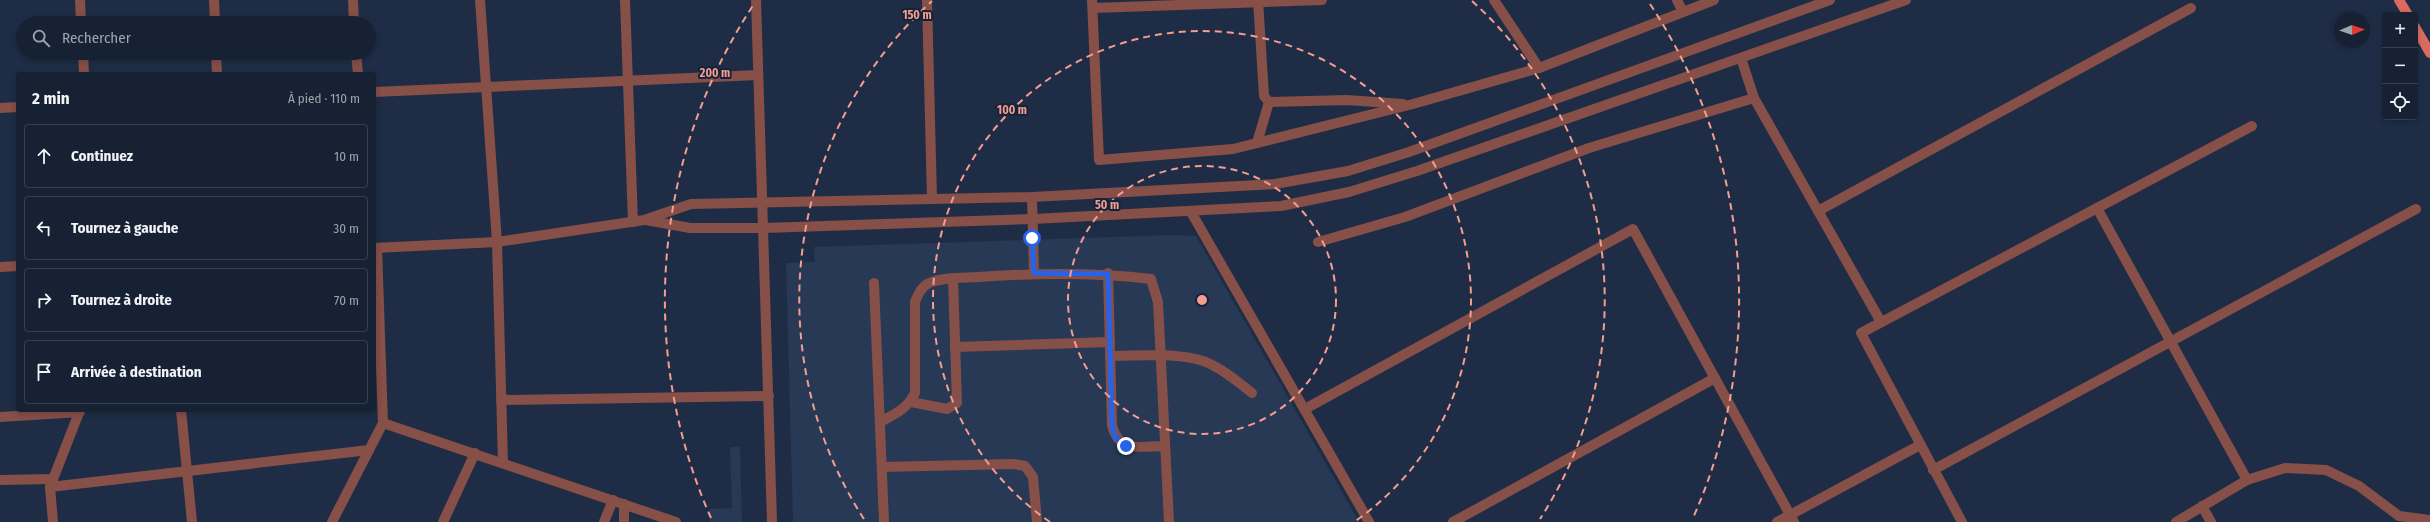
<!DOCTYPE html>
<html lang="fr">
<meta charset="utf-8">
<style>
body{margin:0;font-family:"Fira Sans Condensed",sans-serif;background:#1f2a3c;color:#f1f3f6}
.controls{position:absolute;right:12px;top:12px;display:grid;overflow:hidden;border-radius:4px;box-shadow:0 2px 6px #0003}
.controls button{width:36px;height:36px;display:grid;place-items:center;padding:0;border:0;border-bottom:1px solid #353f4f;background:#162234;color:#f1f3f6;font:20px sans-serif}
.compass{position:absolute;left:2334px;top:12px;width:36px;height:36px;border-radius:50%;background:#162234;box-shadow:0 2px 6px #0003;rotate:88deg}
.stop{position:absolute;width:12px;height:12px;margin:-9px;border:3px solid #2563eb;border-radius:50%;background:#fff}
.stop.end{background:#2563eb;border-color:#fff;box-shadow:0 1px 4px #0008}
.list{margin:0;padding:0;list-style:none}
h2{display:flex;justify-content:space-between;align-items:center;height:52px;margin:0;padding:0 16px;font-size:17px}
h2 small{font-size:13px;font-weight:400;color:#9ea4ac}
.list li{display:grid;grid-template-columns:26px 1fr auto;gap:12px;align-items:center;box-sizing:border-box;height:64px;margin:0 8px 8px;padding:0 8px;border:1px solid #353f4f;border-radius:4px}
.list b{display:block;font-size:15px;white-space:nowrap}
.list em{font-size:13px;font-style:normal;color:#9ea4ac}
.icon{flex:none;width:22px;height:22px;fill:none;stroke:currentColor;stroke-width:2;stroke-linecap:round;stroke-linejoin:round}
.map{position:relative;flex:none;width:2430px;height:522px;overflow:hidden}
.search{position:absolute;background:#162234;box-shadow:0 2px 6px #0003;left:16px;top:16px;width:360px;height:44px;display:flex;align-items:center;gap:10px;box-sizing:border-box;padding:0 14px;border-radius:22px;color:#9ea4ac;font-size:15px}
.panel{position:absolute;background:#162234;box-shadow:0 2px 6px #0003;left:16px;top:72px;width:360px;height:340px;border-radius:4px}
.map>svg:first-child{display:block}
.built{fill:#273955}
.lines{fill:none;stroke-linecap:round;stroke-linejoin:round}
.minor{stroke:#864f48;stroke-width:10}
.major{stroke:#dc6b5f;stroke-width:10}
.route{stroke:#2563eb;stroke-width:5}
.ring{fill:none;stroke:#f59d8e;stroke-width:2;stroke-dasharray:7 5}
.centre{fill:#f59d8e;stroke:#15233a;stroke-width:2}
.ring-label{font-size:12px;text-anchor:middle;font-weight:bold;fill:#f59d8e;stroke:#15233a;stroke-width:4;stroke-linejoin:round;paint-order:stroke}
</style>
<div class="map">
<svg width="2430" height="522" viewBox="0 0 2430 522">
<rect width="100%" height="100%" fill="#1e2d45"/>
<g class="built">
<path d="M1173,235L1196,236L1359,522H793L786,263L815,262L814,247Z"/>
<path d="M730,447H740L742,522H710V509L732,508Z"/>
</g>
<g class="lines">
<g class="minor">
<path d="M80,0L81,23"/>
<path d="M214,0L215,23"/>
<path d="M353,0L354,23"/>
<path d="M480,0L497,242L503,463"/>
<path d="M625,0L633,222"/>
<path d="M756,0L772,522"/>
<path d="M927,0L932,199"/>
<path d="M1092,0L1099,160L1233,149L1413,104L1539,68L1714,0"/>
<path d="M1258,0L1264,96L1269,102L1347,100L1403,104"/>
<path d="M1494,0L1539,68"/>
<path d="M1677,0L1683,12"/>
<path d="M1093,8L1322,0"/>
<path d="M83,53L84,74"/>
<path d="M216,53L217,74"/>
<path d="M356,53L358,74"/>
<path d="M1741,58L1754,98L1881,322"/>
<path d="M374,92L758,75"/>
<path d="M0,108L18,107"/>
<path d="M1257,143L1269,102"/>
<path d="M1032,197L1034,273"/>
<path d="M2097,208L2247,480"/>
<path d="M1818,211L2191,8"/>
<path d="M1191,212L1369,522"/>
<path d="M646,220L690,228H764L1033,219L1281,206L1349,192L1417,171L1906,0"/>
<path d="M1318,242L1405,217L1589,148L1754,98"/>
<path d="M374,248L497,242L644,220L691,204L1032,197L1275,184L1348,171L1409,152L1830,0"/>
<path d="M0,267L18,266"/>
<path d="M1108,273L1112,425C1119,454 1140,446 1165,446"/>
<path d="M874,283L884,522"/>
<path d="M955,347L1110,342"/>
<path d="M1110,356C1141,356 1177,352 1206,362C1223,369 1238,382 1252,393"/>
<path d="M501,400L769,396"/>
<path d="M911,402L947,409L957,403L953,279"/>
<path d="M1305,409L1633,229L1794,522"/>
<path d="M181,410L192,522"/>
<path d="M0,417L80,412"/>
<path d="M880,422C895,414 907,409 915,393V302C918,295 921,287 929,283C943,277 963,278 978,277C1036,273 1093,272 1151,279L1158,302L1169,522"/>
<path d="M383,423L676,522"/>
<path d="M882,467L1014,464L1025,466L1033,477L1037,522"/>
<path d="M1933,470L2416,209"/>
<path d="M0,480L53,479"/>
<path d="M50,487L369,450"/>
<path d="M2202,506L2211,522"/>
<path d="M53,522L50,487L80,410"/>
<path d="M332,522L383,423L377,248"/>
<path d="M443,522L475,453"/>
<path d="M604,522L613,500"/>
<path d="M624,522V504"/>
<path d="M1453,522L1715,378"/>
<path d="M1777,522L1920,445"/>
<path d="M1962,522L1861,333L2252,126"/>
<path d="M2176,522L2247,480L2285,468L2326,470L2359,486L2399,516L2430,520"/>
</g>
<g class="major">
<path d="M2399,0L2408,15"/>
<path d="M2415,27L2430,53"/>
</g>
</g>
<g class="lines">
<path class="route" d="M1032,238L1034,273L1108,274L1112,425L1115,437L1126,446"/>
</g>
<g class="ring">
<circle cx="1202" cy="300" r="134"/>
<path d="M1050 522A269 269 0 1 1 1354 522"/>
<path d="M864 519A403 403 0 0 1 932 1M1472 1A403 403 0 0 1 1540 519"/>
<path d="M711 518A537 537 0 0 1 754 4M1650 4A537 537 0 0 1 1693 518"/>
</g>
<circle cx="1202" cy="300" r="6" class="centre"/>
<g class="ring-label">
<text x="917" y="19">150 m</text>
<text x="715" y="77">200 m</text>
<text x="1012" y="114">100 m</text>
<text x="1107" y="209">50 m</text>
</g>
</svg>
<div class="controls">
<button>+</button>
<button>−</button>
<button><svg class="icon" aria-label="locate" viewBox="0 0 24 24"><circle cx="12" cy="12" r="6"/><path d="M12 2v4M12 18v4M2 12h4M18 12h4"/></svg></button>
</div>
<svg class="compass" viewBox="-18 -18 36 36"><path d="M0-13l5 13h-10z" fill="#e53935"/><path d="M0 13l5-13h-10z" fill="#9ea4ac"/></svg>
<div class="stop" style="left:1032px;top:238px"></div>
<div class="stop end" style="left:1126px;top:446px"></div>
<div class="search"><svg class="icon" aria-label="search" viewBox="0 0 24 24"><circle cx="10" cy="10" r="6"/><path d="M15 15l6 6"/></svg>Rechercher</div>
<section class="panel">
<h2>2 min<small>À pied · 110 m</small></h2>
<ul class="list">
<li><svg class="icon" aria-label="ahead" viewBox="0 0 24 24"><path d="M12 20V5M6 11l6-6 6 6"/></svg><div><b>Continuez</b></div><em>10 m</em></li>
<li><svg class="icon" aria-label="left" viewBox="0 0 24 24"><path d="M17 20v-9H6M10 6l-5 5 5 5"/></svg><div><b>Tournez à gauche</b></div><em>30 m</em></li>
<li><svg class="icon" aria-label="right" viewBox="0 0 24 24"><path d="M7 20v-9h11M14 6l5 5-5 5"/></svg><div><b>Tournez à droite</b></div><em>70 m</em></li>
<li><svg class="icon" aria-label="arrive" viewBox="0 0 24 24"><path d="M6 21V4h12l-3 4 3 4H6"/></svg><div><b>Arrivée à destination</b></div></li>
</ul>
</section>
</div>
